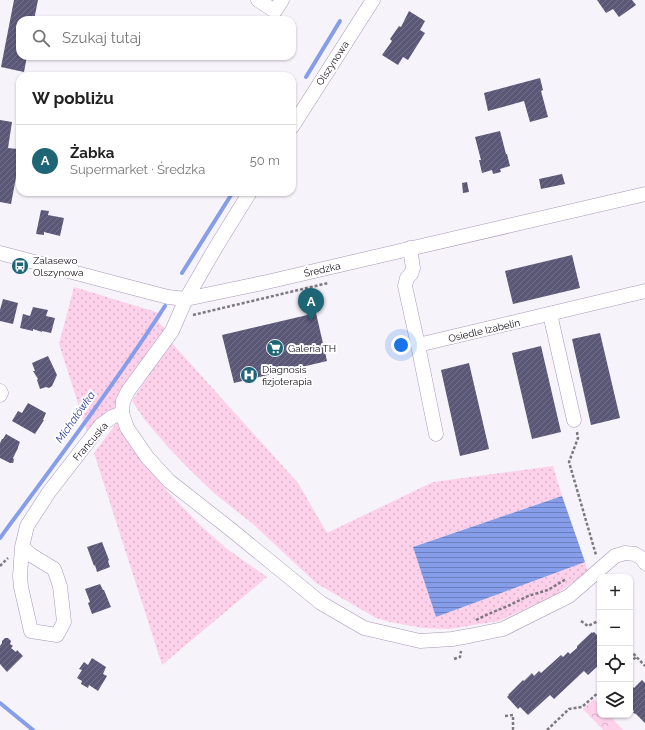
<!DOCTYPE html>
<html lang="pl">
<meta charset="utf-8">
<style>
body{margin:0;font-family:Raleway,sans-serif;background:#f2f2f2;color:#222}
.controls{position:absolute;right:12px;bottom:12px;display:grid;overflow:hidden;border-radius:8px;box-shadow:0 1px 3px #0004}
.controls button{width:36px;height:36px;display:grid;place-items:center;padding:0;border:0;border-bottom:1px solid #e0e0e0;background:#fff;color:#222;font:20px sans-serif}
.you{position:absolute;left:401px;top:345px;width:14px;height:14px;margin:-10px;border:3px solid #fff;border-radius:50%;background:#1a73e8;box-shadow:0 0 0 6px #1a73e833}
.badge{display:grid;place-items:center;width:26px;height:26px;border-radius:50%;background:#1e6575;color:#fff;font-size:13px;font-weight:700}
.pin{position:absolute;translate:-50% -33px;filter:drop-shadow(0 1px 2px #0008)}
.pin::after{content:'';position:absolute;top:21px;width:14px;height:12px;background:inherit;clip-path:polygon(0 0,100% 0,50% 100%)}
.list{margin:0;padding:0;list-style:none}
h2{display:flex;justify-content:space-between;align-items:center;height:52px;margin:0;padding:0 16px;font-size:17px}
h2 small{font-size:13px;font-weight:400;color:#767676}
.list li{display:grid;grid-template-columns:26px 1fr auto;gap:12px;align-items:center;box-sizing:border-box;height:72px;padding:0 16px;border-top:1px solid #e0e0e0}
.list b{display:block;font-size:15px;white-space:nowrap}
.list p{margin:0;font-size:13px;white-space:nowrap;color:#767676}
.list em{font-size:13px;font-style:normal;color:#767676}
.icon{flex:none;width:22px;height:22px;fill:none;stroke:currentColor;stroke-width:2;stroke-linecap:round;stroke-linejoin:round}
.map{position:relative;flex:none;width:645px;height:730px;overflow:hidden}
.search{position:absolute;background:#fff;box-shadow:0 1px 3px #0004;left:16px;top:16px;width:280px;height:44px;display:flex;align-items:center;gap:10px;box-sizing:border-box;padding:0 14px;border-radius:12px;color:#767676;font-size:15px}
.panel{position:absolute;background:#fff;box-shadow:0 1px 3px #0004;left:16px;top:72px;width:280px;height:124px;border-radius:12px}
.map>svg:first-child{display:block}
.grass{fill:url(#grass-dots)}
.park{fill:url(#park-crowns)}
.water{fill:url(#water-rules)}
.lines{fill:none;stroke-linecap:round;stroke-linejoin:round}
.stream{stroke:#869dea;stroke-width:4}
.building{fill:url(#building-hatch)}
.minor-casing{stroke:#a898b9;stroke-width:15}
.path{stroke:#7d7882;stroke-width:2.5;stroke-dasharray:3 2;stroke-linecap:butt}
.minor{stroke:#fff;stroke-width:14}
.labels{text-anchor:middle;stroke-width:4;stroke-linejoin:round;paint-order:stroke}
.street-label{font-size:10px;fill:#15101b;stroke:#fff}
.poi-label{font-size:10px;fill:#15101b;stroke:#fff;text-anchor:start}
.water-label{font-size:11px;font-style:italic;fill:#31429c;stroke:#fff}
</style>
<div class="map">
<svg width="645" height="730" viewBox="0 0 645 730">
<defs>
<pattern id="grass-dots" width="8" height="8" patternUnits="userSpaceOnUse"><rect width="8" height="8" fill="#fed1eb"/><path d="M2 2h.1M6 6h.1" fill="none" stroke="#d9b2c9" stroke-width="1.8" stroke-linecap="round"/></pattern>
<pattern id="park-crowns" width="20" height="18" patternUnits="userSpaceOnUse"><rect width="20" height="18" fill="#fed1eb"/><path d="M2 6a3 3 0 1 1 6 0M12 15a3 3 0 1 1 6 0" fill="none" stroke="#d9b2c9"/></pattern>
<pattern id="water-rules" width="6" height="5" patternUnits="userSpaceOnUse"><rect width="6" height="5" fill="#869dea"/><path d="M0 2.5h6" fill="none" stroke="#6c7fbd"/></pattern>
<pattern id="building-hatch" width="6" height="6" patternUnits="userSpaceOnUse"><rect width="6" height="6" fill="#5a5777"/><path d="M-1 1l2-2M0 6l6-6M5 7l2-2" fill="none" stroke="#726f88"/></pattern>
</defs>
<rect width="100%" height="100%" fill="#f6f3fa"/>
<g class="grass">
<path d="M74,287L153,311L162,315L158,322L168,331L92,447L59,344Z"/>
<path d="M170,341L298,483L327,533L433,482L553,466L562,496L413,547L436,617L585,562L588,571L557,594L499,621L449,629L423,628L390,622L376,618L316,583L253,524L215,494L188,468L167,446L145,420L132,401Z"/>
<path d="M117,422L126,438L168,492L200,525L227,549L267,577L162,665L94,453Z"/>
</g>
<path class="park" d="M594,699L600,705V715H609L623,730H603L583,709Z"/>
<path class="water" d="M562,496L585,562L436,617L413,547Z"/>
<g class="lines">
<g class="stream">
<path d="M306,77L340,21"/>
<path d="M182,273L233,192"/>
<path d="M0,538C56,462 114,385 165,306"/>
<path d="M0,703L33,730"/>
</g>
</g>
<g class="building">
<path d="M14,0H38L34,20H20V56H27L24,72L1,67Z"/>
<path d="M597,0H632L636,5L619,17L613,9L606,13Z"/>
<path d="M409,11L425,21L420,30L425,33L408,60L403,57L398,65L382,55L392,41L390,39L399,26L401,27Z"/>
<path d="M540,78L543,90L541,91L548,117L530,122L524,101L488,111L484,93Z"/>
<path d="M0,120L12,122L8,148L18,149L20,156L11,204L0,202Z"/>
<path d="M500,131L506,154H507L510,166L500,169L501,172L493,174L492,170L482,173L479,160H481L475,137Z"/>
<path d="M562,174L565,184L541,189L539,179Z"/>
<path d="M467,182L469,192L463,193L462,183Z"/>
<path d="M41,210L49,211L48,215L64,218L60,236L44,232V235L36,234Z"/>
<path d="M572,255L580,288L513,304L505,271Z"/>
<path d="M3,299L18,303L13,324L0,321V310Z"/>
<path d="M33,307L48,310L46,316L55,318L51,333L42,331V332L33,329V331L20,328L23,314L30,316Z"/>
<path d="M316,313L327,361L234,383L222,335Z"/>
<path d="M600,333L620,418L591,425L572,339Z"/>
<path d="M541,346L561,432L532,439L512,353Z"/>
<path d="M48,356L57,375L52,386L49,388L46,387L40,389L37,380L38,379L33,371H35L32,363Z"/>
<path d="M469,363L489,449L460,456L441,370Z"/>
<path d="M28,403L46,413L43,420H44L35,434L12,421L18,411L22,413Z"/>
<path d="M6,434L20,442L18,447V448L13,458L14,460L13,463H10L0,458V443L2,439H3Z"/>
<path d="M102,542L109,560L108,561L110,567L97,572L95,565L94,566L87,547Z"/>
<path d="M100,584L103,590H104L111,607L92,614L88,603L90,602L85,589Z"/>
<path d="M592,632V633L594,632L600,638V664L588,675L584,671L554,699L550,695L528,715L520,707L518,709L507,697L509,695H508L523,680L524,681L532,673L534,676L539,671L541,673L561,655L563,657L568,652L570,654L577,648V646Z"/>
<path d="M5,638H8L11,641L10,644L13,646L11,648L16,652L17,650L23,656L7,672L0,664V646L2,643V641Z"/>
<path d="M92,658L106,667L103,674L107,676L98,691L89,685L88,688L81,684L82,681L77,678L82,670L79,669L84,662L88,665Z"/>
<path d="M642,680L645,683V723L636,714L633,713L634,711L630,708V686L631,685L634,688Z"/>
</g>
<g class="lines">
<g class="minor-casing">
<g id="minor">
<path d="M258,0L275,11L282,0"/>
<path d="M292,127L373,0"/>
<path d="M250,192L216,247L186,299L172,331L128,391L123,401L122,413L127,428L147,457L169,481L229,528L321,603L364,628L420,641L452,639L469,636L503,629L569,596L615,556L625,553L635,554L643,559L645,563"/>
<path d="M410,248L413,268L411,274L407,278L405,286L418,345L436,434"/>
<path d="M0,253L141,290L168,297L186,299L267,282L645,194"/>
<path d="M550,314L574,420"/>
<path d="M418,345L645,291"/>
<path d="M0,391L1,393L0,395"/>
<path d="M22,547L31,555L54,569L60,586L64,622L57,635L31,631L21,587L20,576L22,547L27,526L49,492L101,425L112,417L122,413"/>
</g>
</g>
<g class="path">
<path d="M193,315L328,283"/>
<path d="M577,432L578,438L569,462L596,555"/>
<path d="M0,566L8,558"/>
<path d="M476,620L486,615L510,605L528,596L548,590L566,579"/>
<path d="M581,621L588,626L600,620"/>
<path d="M630,650L645,666"/>
<path d="M454,659L460,657L461,651"/>
<path d="M630,663L636,657"/>
<path d="M505,716L513,715V729L514,730"/>
<path d="M547,730L569,709L582,707L600,691"/>
</g>
<use href="#minor" class="minor"/>
</g>
<defs>
<g id="bus-disc" transform="scale(0.9)"><circle r="9.5" fill="#1e6575" stroke="#fff"/><path d="M-5-6H5V4H4V6H2V4H-2V6H-4V4H-5ZM-3.5-4V0h7V-4ZM-3.5 1.2v1.5H-2V1.2ZM2 1.2v1.5H3.5V1.2Z" fill="#fff"/></g>
<g id="supermarket-disc" transform="scale(0.9)"><circle r="9.5" fill="#1e6575" stroke="#fff"/><path d="M-6-5.5h2.5l.6 2H6L4.5 2H-2.5L-4.4-4H-6ZM-1.5 3.2a1.3 1.3 0 1 0 .1 0ZM3 3.2a1.3 1.3 0 1 0 .1 0Z" fill="#fff"/></g>
<g id="hospital-disc" transform="scale(0.9)"><circle r="9.5" fill="#1e6575" stroke="#fff"/><path d="M-5-5h3v3.5h4V-5h3V5h-3V1.5h-4V5h-3Z" fill="#fff"/></g>
</defs>
<g fill-rule="evenodd">
<use href="#bus-disc" x="20" y="266"/>
<use href="#supermarket-disc" x="275" y="348"/>
<use href="#hospital-disc" x="249" y="375"/>
</g>
<g class="labels">
<g class="street-label">
<text transform="translate(332 63) rotate(-57)" y="4">Olszynowa</text>
<text transform="translate(322 269) rotate(-13)" y="4">Średzka</text>
<text transform="translate(484 330) rotate(-13)" y="4">Osiedle Izabelin</text>
<text transform="translate(90 441) rotate(-49)" y="4">Francuska</text>
</g>
<g class="poi-label">
<text x="33" y="264">Zalasewo<tspan x="33" dy="12">Olszynowa</tspan></text>
<text x="288" y="352">Galeria TH</text>
<text x="262" y="373">Diagnosis<tspan x="262" dy="12">fizjoterapia</tspan></text>
</g>
<g class="water-label">
<text transform="translate(75 417) rotate(-55)" y="4">Michałówka</text>
</g>
</g>
</svg>
<div class="controls">
<button>+</button>
<button>−</button>
<button><svg class="icon" aria-label="locate" viewBox="0 0 24 24"><circle cx="12" cy="12" r="6"/><path d="M12 2v4M12 18v4M2 12h4M18 12h4"/></svg></button>
<button><svg class="icon" aria-label="layers" viewBox="0 0 24 24"><path d="M12 4l9 5-9 5-9-5zM3 14l9 5 9-5"/></svg></button>
</div>
<div class="you"></div>
<div class="pin badge" style="left:311px;top:321px">A</div>
<div class="search"><svg class="icon" aria-label="search" viewBox="0 0 24 24"><circle cx="10" cy="10" r="6"/><path d="M15 15l6 6"/></svg>Szukaj tutaj</div>
<section class="panel">
<h2>W pobliżu<small></small></h2>
<ul class="list">
<li><span class="badge">A</span><div><b>Żabka</b><p>Supermarket · Średzka</p></div><em>50 m</em></li>
</ul>
</section>
</div>
